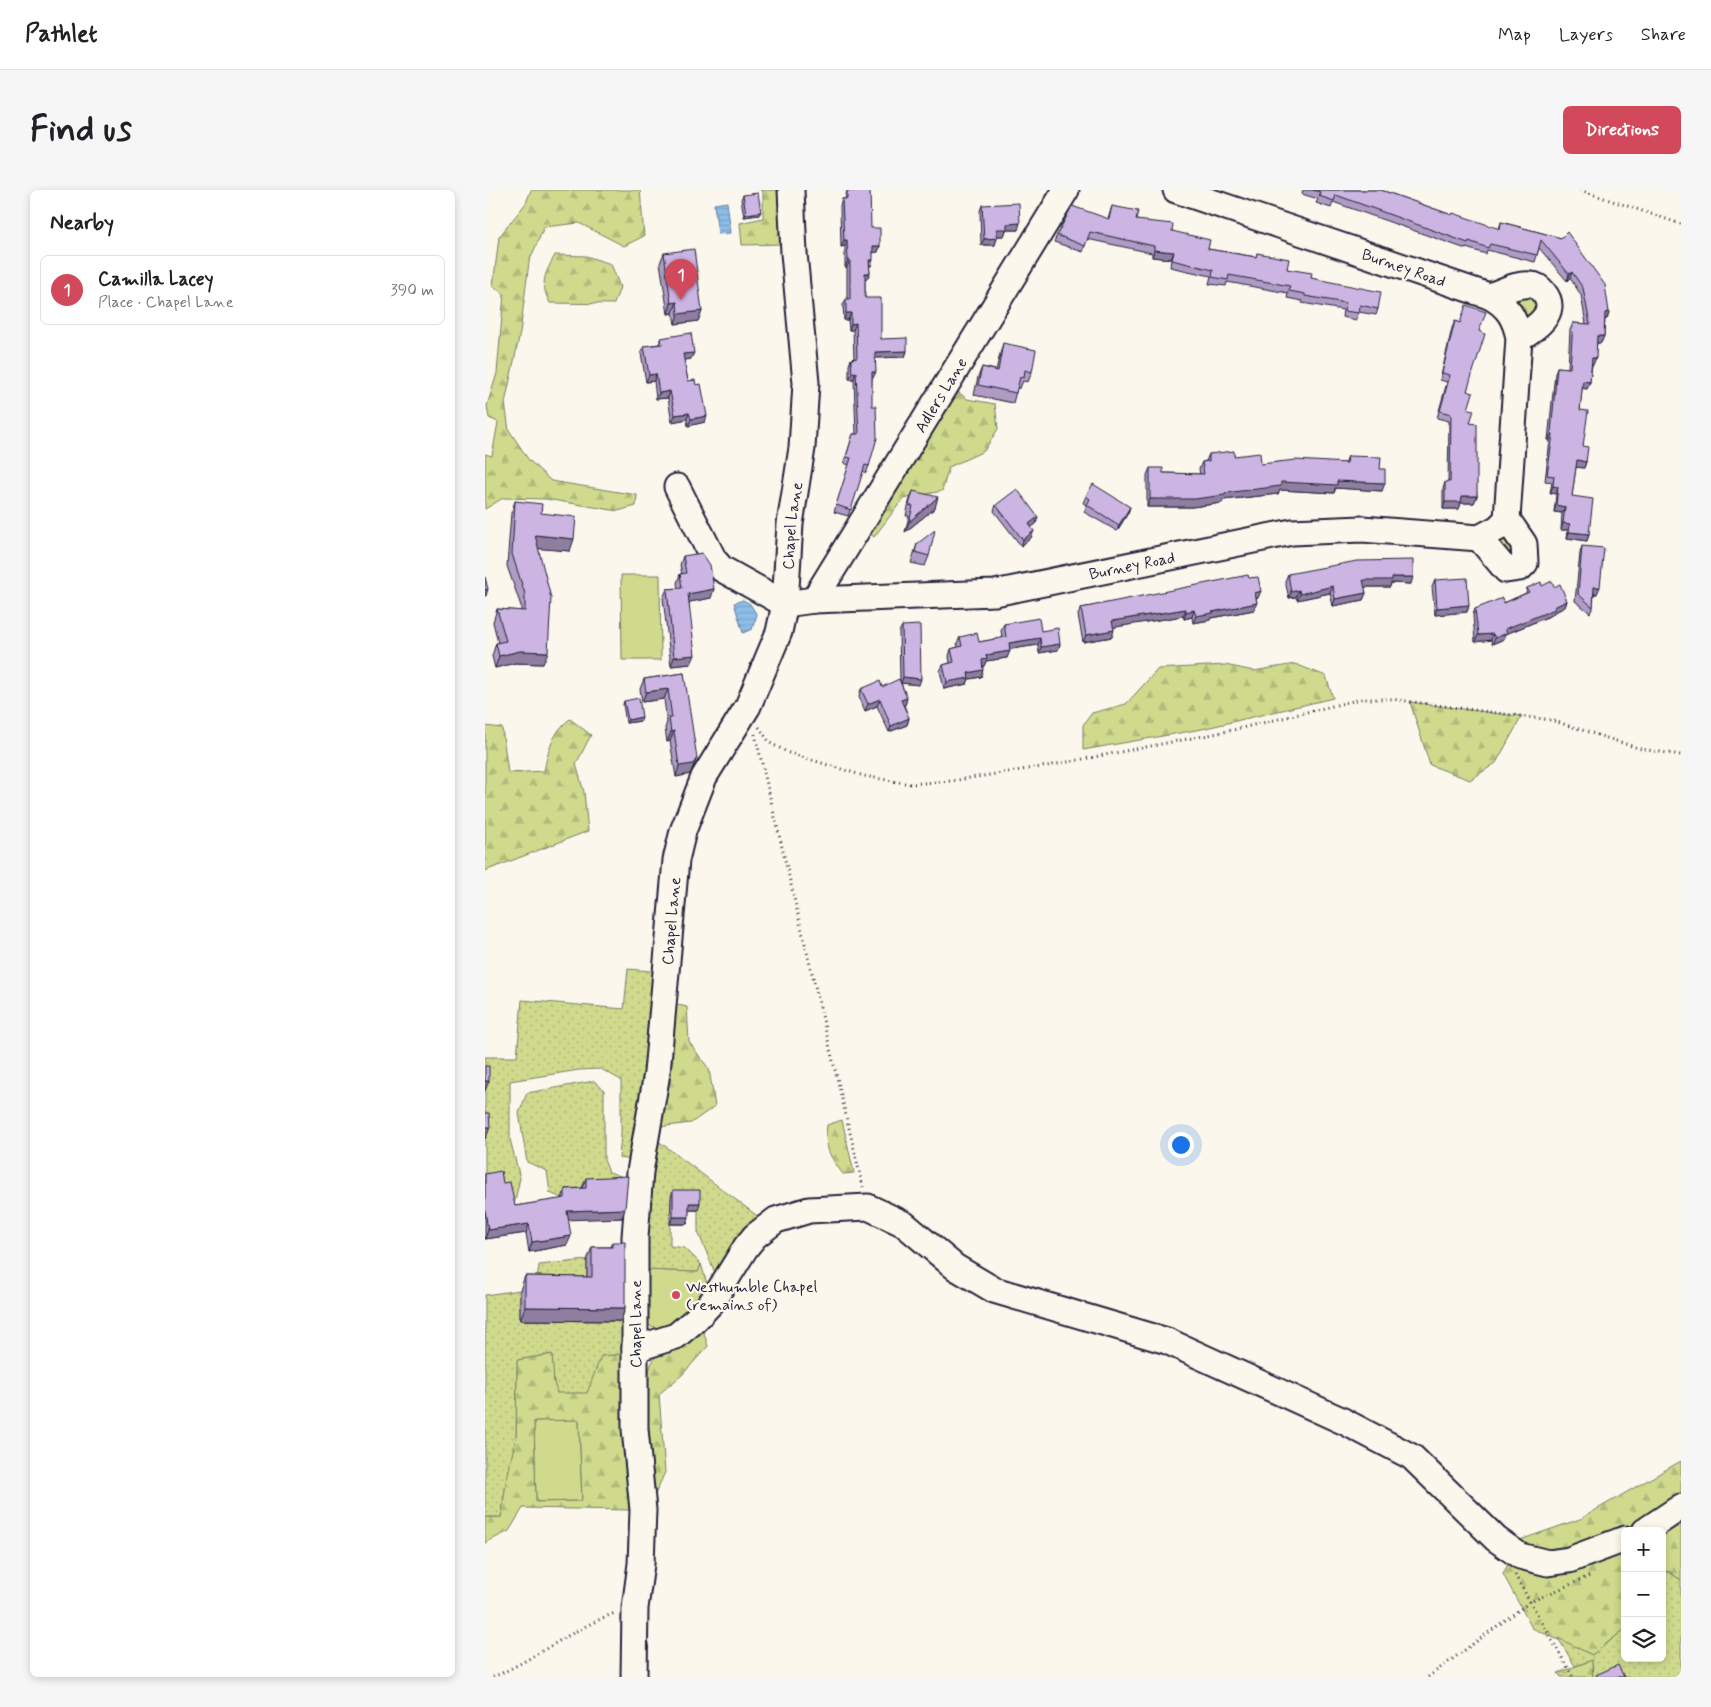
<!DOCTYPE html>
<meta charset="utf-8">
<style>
body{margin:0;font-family:Mynerve,sans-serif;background:#f6f6f6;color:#202124}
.controls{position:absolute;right:15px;bottom:15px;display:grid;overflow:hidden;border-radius:8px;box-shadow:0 2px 8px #0003}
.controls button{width:45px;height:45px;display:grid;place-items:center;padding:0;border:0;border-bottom:1px solid #e0e0e0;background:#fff;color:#202124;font:25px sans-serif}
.you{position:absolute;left:695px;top:954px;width:18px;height:18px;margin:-12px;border:4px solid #fff;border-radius:50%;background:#1a73e8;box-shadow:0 0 0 8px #1a73e833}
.badge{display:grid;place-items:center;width:32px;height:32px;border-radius:50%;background:#d1495b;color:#fff;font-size:16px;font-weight:700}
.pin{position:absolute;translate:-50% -41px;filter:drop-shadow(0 1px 2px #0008)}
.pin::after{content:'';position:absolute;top:26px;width:18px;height:15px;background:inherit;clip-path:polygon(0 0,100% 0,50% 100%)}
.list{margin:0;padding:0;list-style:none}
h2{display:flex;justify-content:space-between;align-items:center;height:65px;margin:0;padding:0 20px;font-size:21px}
h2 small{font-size:16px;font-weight:400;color:#757577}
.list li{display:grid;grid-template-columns:32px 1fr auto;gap:15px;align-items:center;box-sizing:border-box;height:70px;margin:0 10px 10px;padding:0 10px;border:1px solid #e0e0e0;border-radius:8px}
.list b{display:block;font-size:19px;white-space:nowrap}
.list p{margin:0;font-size:16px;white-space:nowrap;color:#757577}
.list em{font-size:16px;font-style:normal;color:#757577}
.icon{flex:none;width:28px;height:28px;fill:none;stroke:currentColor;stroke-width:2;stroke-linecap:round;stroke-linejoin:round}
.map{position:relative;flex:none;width:1196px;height:1487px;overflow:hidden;border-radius:8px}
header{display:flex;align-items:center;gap:30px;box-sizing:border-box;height:70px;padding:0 25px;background:#fff;border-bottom:1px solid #e0e0e0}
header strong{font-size:24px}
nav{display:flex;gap:28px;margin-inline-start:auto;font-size:18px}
.intro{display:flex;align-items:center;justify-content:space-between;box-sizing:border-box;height:120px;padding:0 30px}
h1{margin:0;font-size:35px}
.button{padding:12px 22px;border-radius:8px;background:#d1495b;color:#fff;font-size:18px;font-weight:700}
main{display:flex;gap:30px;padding:0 30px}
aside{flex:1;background:#fff;border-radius:8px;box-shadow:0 2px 8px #0003}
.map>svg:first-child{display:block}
.green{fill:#cfda8d;stroke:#787e64}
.forest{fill:url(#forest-firs);stroke:#787e64;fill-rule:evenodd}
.garden{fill:url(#garden-dots);stroke:#787e64}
.water{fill:url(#water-rules);stroke:#6280a3}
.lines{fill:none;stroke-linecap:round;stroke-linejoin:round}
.minor-casing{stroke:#22223b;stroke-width:29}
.path{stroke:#22223b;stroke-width:3;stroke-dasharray:1 4;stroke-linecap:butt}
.minor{stroke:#fbf7ec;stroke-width:25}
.wall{fill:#af9bc3;stroke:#22223b}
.shaded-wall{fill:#8f7e9f;stroke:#22223b}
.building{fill:#ccb4e3;stroke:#22223b}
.poi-dot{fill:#d1495b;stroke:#fbf7ec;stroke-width:2}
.labels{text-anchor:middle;stroke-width:4.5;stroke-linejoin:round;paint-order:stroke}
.street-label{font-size:16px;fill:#22223b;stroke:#fbf7ec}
.poi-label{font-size:16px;fill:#22223b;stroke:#fbf7ec;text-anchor:start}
</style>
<header>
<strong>Pathlet</strong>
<nav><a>Map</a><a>Layers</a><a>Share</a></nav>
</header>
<div class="intro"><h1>Find us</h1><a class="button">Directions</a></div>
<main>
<aside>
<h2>Nearby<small></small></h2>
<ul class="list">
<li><span class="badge">1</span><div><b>Camilla Lacey</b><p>Place · Chapel Lane</p></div><em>390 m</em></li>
</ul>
</aside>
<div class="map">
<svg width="1196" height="1487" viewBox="0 0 1196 1487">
<defs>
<pattern id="forest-firs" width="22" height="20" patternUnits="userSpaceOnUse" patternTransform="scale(1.25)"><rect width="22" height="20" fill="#cfda8d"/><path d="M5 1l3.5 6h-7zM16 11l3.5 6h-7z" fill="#b1bb7b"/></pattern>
<pattern id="garden-dots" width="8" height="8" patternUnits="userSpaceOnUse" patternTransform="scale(1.25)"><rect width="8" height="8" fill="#cfda8d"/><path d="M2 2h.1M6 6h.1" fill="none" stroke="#b1bb7b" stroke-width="1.8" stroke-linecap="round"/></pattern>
<pattern id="water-rules" width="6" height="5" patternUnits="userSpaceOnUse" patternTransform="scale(1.25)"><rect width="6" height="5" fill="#8cbee8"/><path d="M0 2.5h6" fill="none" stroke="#78a3c8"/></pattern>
</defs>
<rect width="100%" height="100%" fill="#fbf7ec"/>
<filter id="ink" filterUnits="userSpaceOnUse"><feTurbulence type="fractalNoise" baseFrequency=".02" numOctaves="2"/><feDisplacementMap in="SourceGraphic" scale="10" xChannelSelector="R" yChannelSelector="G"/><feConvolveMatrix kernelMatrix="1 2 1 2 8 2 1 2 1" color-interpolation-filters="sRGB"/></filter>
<g filter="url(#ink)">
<g class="green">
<path d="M136,385H175L176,470H137Z"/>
<path d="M216,1074L222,1094L220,1109L197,1133L176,1139L160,1134L161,1080L213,1082Z"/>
<path d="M94,1229L97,1311L51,1312L49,1231Z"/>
</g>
<g class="forest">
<path d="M46,0H155L159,46L139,56L94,33L59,37L44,72L35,143L20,213L24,240L43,269L66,291L152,305L151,316L133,321L61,309L18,308L0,319V264L7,266L13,232L4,228L2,216L12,183L19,104L8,96L14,47L41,13Z"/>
<path d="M275,0H299L300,54L257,55L255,33L278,28V1Z"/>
<path d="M70,65L101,66L126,74L135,97L129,114L65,113C54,93 60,84 70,65Z"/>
<path d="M1036,99L1057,111L1050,132L1034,128L1028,105Z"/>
<path d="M467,197L482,209L510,214L513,239L499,261L464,277L457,301L418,309L389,347L378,338Z"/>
<path d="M1020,345L1034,359L1027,372L1009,358L1015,346Z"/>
<path d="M810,474L841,486L848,508L717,539L598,560V535L607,523L641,514L673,479L740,475L769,481Z"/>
<path d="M925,512L1024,525L1037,526L1011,573L985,590L945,575Z"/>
<path d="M85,529L106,545L91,574L99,602L103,641L0,681V536L17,538L23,583L59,581C63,561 68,541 85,529Z"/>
<path d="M188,814L202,817L204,852L224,879L230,916L206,933L174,937Z"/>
<path d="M357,930L369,983L358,984C344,966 339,957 342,935Z"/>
<path d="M218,1140L223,1156L197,1185L174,1204L180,1282L169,1307C165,1278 153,1191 169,1169C176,1158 206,1143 218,1140Z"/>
<path d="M68,1164L69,1192L116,1166L139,1164L144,1320L38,1318L24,1341L0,1353V1327H16L21,1292L31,1247L32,1170ZM94,1230L97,1311L51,1312L49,1231Z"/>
<path d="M1196,1271V1390L1183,1381L1177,1390V1341H1140V1439L1107,1465L1047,1438L1018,1384L1035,1350L1095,1329Z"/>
<path d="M1107,1470L1108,1487H1076L1073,1483Z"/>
</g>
<g class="garden">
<path d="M143,779L176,782L149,970L134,968L136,944V890L116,879L94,880L25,891V949L35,988L27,1024L0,1028V867H32L37,810L139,819Z"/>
<path d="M109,891L119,900V970L124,982L138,987L97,997L98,1007L77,1008L65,1003L62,981L42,972L34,923L42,903Z"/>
<path d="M172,950L275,1028L233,1090L213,1042V1020H202V1034H185V1056L200,1058L216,1074L213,1082L161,1080L162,1013Z"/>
<path d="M102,1070V1100H51L54,1075Z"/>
<path d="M35,1100V1130L137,1131L139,1164L116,1166L102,1203H72L69,1192L67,1164L32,1170L31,1247L21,1292L16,1327H0V1105Z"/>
<path d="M1182,1381L1196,1390V1487H1108L1107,1470L1090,1476L1073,1448L1107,1465L1140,1439V1468H1177V1390Z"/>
</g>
<g class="water">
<path d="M242,12L246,43L233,44L229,14Z"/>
<path d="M258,410L265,414L272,425L267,439L258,443L249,413Z"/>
</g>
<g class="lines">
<g class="minor-casing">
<g id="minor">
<path d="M1004,106C1017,102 1032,93 1046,95C1051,95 1056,99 1059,103C1075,123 1049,139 1034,148"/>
<path id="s1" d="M192,297L229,370L237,379L300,414L329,410L510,403L807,342L877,339L994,348L1013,338L1022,329L1034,148C1030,128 1023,116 1004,106L691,0"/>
<path d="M994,348L1021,380L1035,378L1040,373L1039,354L1022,329"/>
<path id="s2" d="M329,410L581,0"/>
<path d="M150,1159L191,1146L210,1130L227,1112L261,1057L270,1046L291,1030L324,1020L383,1017L419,1034L470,1077L509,1100L682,1151L858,1231L927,1267L1011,1349L1035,1366L1063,1373L1084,1370L1140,1349"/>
<path d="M1160,1341L1196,1317"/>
<path id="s3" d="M149,1487L150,1418L156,1374L158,1320L150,1239V1047L155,982L172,883L191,670L198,641L219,587L263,516L294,442L300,414L305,334L317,258L321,193L309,63L306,0"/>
</g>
</g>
<g class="path">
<path d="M1095,0L1196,34"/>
<path d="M274,537L285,553L304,563L379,586L425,594L466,591L562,576L744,541L876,509H906L1066,530L1156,559L1196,565"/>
<path d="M270,544L378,997"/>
<path d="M1030,1385L1088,1487"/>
<path d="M8,1487C50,1469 87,1439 130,1423"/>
<path d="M943,1487L1045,1412L1107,1385"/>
</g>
<use href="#minor" class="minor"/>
</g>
<g class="wall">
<path d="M818,0H896L967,25L1014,39L1016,32L1076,48L1124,122L1122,129H1120L1119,146L1116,153H1112L1108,175H1107L1105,192L1102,199L1097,198L1095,220L1098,256L1101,272L1099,278L1091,277L1087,306L1104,344L1102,351L1082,348L1083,340H1076L1077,323L1069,322L1071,304L1065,303L1067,292L1060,291L1065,250H1063L1070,183L1072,177L1083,178L1085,140L1088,133L1101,134L1096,105L1085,88L1082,91L1054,58L1050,72L1002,60L1001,64L981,58V59L848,12L846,18L831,13L833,9L817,4Z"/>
<path d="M362,1L386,38L395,56L393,62H388L386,76H384L385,83L382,89H380V108L396,149L422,161L420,167L390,168L388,188H387L384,276L381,283L378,281L363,326L349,322L364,275L359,273L368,244H371L369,189H364V175L366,169L369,168L368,140H364L363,130H359L358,115L361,109H362V77H360V56L356,57L355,16L357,9H360Z"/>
<path d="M258,5L274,25L259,27L256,9Z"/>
<path d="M497,15L533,40H521L519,46H512L510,55H496L495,21Z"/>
<path d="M627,16L651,30L687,41L723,59L771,67L772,63L802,79L826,88L893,119L891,125L874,122L871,130L857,127L858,120L817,113V111L802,108L803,103L742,92L741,96L724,94L726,86L685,77L686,69L667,67V63L602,49L598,62L569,52L572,45L623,29Z"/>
<path d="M179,63L217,121L213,131L190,134L188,123L183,124L175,73Z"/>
<path d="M970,131L994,141L982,201L983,219L985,233L992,306L989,313H976L974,319H958V299L960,292H963L964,231L952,228L962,192L955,190L967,138Z"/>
<path d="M176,148L206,169L199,170L203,191L220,232L203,236L202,229L187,232L183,208L171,209L169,191L161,192L156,163L159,156L174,154Z"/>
<path d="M518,153L547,182L543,192L538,191L535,198H532L528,213L489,205L493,187L497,177L511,180L515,164Z"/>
<path d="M724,264L749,266L776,274L860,273L863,266L895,279L897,301L851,298L849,303L795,300L793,304L738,310L737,313L707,317H662V285L665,278L678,283L715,284L714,279L717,272L721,271Z"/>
<path d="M428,301L450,318L420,342L424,326H421L424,312Z"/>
<path d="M601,306L645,317L643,323L632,341L599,322L602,315L598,313Z"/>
<path d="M30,311L56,323L85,361L53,358L58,474L30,473L10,478L7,466L11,453H13L8,432L12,419L36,421V416L22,376L26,323Z"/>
<path d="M511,315L551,334L546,337V348L536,356L509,321Z"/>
<path d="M432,354L444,366L440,376L426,373Z"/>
<path d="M1097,356L1112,404H1109L1108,417L1105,423L1090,411L1095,363Z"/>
<path d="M198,366L226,408L204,412L206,474L186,476L178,408L182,399L193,398L192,393L195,384H197L195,375Z"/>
<path d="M803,384L926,394L906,393L905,397H879L881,403L878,410L848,416L845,403L812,410L811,407L804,408L800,391Z"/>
<path d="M764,388L773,408L771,409L772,413L769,420L726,428L725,430L708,433L707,427L699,429L698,426L629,437L627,447L598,452L593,425L596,418Z"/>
<path d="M950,390L984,415L982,422L950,425L947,397Z"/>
<path d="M1057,396L1069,397L1082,411L1080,417L1068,423L1067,425L1021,444L1019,449L1007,454L1006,450L990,452L988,425L990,419L1019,413L1041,403L1042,398Z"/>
<path d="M519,434L556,441L575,454L573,460L554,463L553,455L525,459L522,468L501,471L499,476H498L496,487L484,489L482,494L459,499L455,481L458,475L465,473L464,466L466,459L473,457L472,453L475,447L494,452L517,448L516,440Z"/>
<path d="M417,436L434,495L416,493L422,508L420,515H419L424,528L422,535L404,542L392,516L380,521L374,506L376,499L397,497L415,491L414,442Z"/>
<path d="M199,483L208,578L205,584L191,587L185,551L182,552L180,538L182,532L179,509L157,512L155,499L159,489Z"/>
<path d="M139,511L156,531L141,533L138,514Z"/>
<path d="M0,984L18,993L30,1016L77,1009L80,999L97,998L101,988L137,1028L83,1029L82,1055L44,1062L41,1043L0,1049Z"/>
<path d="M188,1000L213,1020H204L202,1034H185L186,1007Z"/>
<path d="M127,1052L140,1118L136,1131L35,1130V1100L40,1086L102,1087V1070L107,1057H125Z"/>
</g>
<g class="shaded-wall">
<path d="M276,22L274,25L259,27L261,24Z"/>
<path d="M535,33L533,40H521L519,46H510L512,39L522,34Z"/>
<path d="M512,48L510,55H496L499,49Z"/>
<path d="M359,50H362L360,56L356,57Z"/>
<path d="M388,56H395L393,62L385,63Z"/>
<path d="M669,60L689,62L686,69L667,67Z"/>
<path d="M363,70H365L362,77H360Z"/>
<path d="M384,70H388L386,76H382Z"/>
<path d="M1087,82L1085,88L1082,91L1084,84Z"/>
<path d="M380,83H385L382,89L378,90Z"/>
<path d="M192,112L188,123L183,124L186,113Z"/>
<path d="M217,121L213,131L190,134L193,124Z"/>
<path d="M1124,122L1122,129H1118L1120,123Z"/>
<path d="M361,123H366L363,130H359Z"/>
<path d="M371,133L368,140H364L366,134Z"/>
<path d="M1112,146H1119L1116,153H1110Z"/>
<path d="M422,161L420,167L388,168L390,162Z"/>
<path d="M209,163L206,169L196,171L198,164Z"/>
<path d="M1107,168H1111L1108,175H1105Z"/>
<path d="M371,182L369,189H364L367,183Z"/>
<path d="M387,182H391L388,188H384Z"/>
<path d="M171,184L169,191L161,192L164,185Z"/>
<path d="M1098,191L1105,192L1102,199L1095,198Z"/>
<path d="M185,201L183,208L171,209L174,203Z"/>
<path d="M204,223L202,229L187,232L190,225Z"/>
<path d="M222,226L220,232L203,236L206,229Z"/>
<path d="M1066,243L1068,244L1065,250H1063Z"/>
<path d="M1092,270L1101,272L1099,278L1090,277Z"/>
<path d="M852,291L900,293L897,301L850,298L849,303L795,300L793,304L738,310L737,313L707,317H662L665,309L740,303L796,292Z"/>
<path d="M1068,296L1073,297L1071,304L1065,303Z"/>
<path d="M977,306H992L989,313H976L974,319H958L960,312Z"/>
<path d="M453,307L450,318L420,342L424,332Z"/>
<path d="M1071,315L1080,317L1077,323L1069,322Z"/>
<path d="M645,317L643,323L632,341L634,335Z"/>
<path d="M553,327L551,334L541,341L544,334Z"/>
<path d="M1078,333L1085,334L1083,340H1076Z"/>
<path d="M549,341L546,348L536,356L538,350Z"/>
<path d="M1084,342L1104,344L1102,351L1082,348Z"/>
<path d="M50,345L89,349L85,361L45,358Z"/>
<path d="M907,387H928L926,394L906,393L905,397H875L878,390Z"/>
<path d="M848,396L845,403L812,410L815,404Z"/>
<path d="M1109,397H1115L1112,404L1107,403Z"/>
<path d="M3,399L1,406H0V400Z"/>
<path d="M229,399L226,408L200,413L203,404Z"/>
<path d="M814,400L811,407L804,408L806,402Z"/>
<path d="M776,401L773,408L767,410L770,403Z"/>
<path d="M881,403L878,410L848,416L850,409Z"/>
<path d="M1082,411L1080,417L1068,423L1067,425L1021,444L1019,449L1007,454L1010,448L1020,439Z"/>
<path d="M772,413L769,420L726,428L725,430L708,433L711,426L727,422Z"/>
<path d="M984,415L982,422L950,425L952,418Z"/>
<path d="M701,419L698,426L625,438L627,431Z"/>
<path d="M709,420L707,427L699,429L701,422Z"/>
<path d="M629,440L627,447L598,452L601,445Z"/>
<path d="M1008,444L1006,450L990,452L993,445Z"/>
<path d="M555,448L553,455L521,460L524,453Z"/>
<path d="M575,454L573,460L554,463L556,457Z"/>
<path d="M35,461L63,462L58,474L30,473L10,478L14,466Z"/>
<path d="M525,461L522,468L501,471L499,476L494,477L497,470L501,465Z"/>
<path d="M210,465L206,474L186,476L189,467Z"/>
<path d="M498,480L496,487L484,489L482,494L459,499L462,492L483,483Z"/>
<path d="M418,487L436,489L434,495L416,493Z"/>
<path d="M183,499L179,509L157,512L161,502Z"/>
<path d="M422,508L420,515L414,517L416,510Z"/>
<path d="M395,509L392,516L380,521L383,514Z"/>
<path d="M157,527L156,531L141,533L143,530Z"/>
<path d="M424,528L422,535L404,542L406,536Z"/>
<path d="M189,541L185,551L182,552L186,542Z"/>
<path d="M212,568L205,584L191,587L194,576Z"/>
<path d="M0,891H4L0,901Z"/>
<path d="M0,937H5L1,948H0Z"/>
<path d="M204,1013H215L213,1020H202Z"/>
<path d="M140,1019L137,1028L78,1030L82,1021Z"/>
<path d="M188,1027H204L202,1034H185Z"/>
<path d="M44,1034L41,1043L0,1049L3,1040Z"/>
<path d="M86,1046L82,1055L44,1062L47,1052Z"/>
<path d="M40,1117L140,1118L136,1131L35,1130Z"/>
</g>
<g class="building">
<path d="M385,0L386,38H395V56H388V70H384L385,83H380V108H396V149L422,148V161L390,162L391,182H387V216H391L392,248L384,276L380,275L366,320L351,315L366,268L361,267L368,244H374L371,182L367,183L366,169L372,168L371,133L366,134V123H361V109H365V70H363L362,50H359L357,9H362V1Z"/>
<path d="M828,0H896L967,25L968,23L1015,39L1016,32L1076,48L1082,42L1120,95L1124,122L1120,123L1119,146H1112L1111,168H1107L1105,192L1098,191L1095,220L1103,221L1098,256L1103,257L1101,272L1092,270L1087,306L1108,309L1104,344L1084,342L1085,334L1078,333L1080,317L1071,315L1073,297L1068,296L1069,286L1062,285L1068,244L1066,243L1072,177L1085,178L1088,133L1105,134L1098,98L1087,82L1084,84L1056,50L1052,65L1005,54L1003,58L984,51L983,53L851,5L849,11L834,6L835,2Z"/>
<path d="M273,3L276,22L261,24L258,5Z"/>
<path d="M534,13L535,33L522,34V39H512V48L499,49L497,15Z"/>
<path d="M587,16L624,29L627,16L653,21L651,30L688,34L687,41L725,50L723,59L771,67L772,63L804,69L802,79L827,83L826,88L896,102L893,119L875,115L874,123L859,121L861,113L820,106V104L804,101L805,96L744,85L743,90L727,87L728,80L687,70L689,62L669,60V56L605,42L600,56L572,45Z"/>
<path d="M209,59L217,121L193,124L192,112L186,113L179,63Z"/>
<path d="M981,115L1001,122L994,141L1000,144L982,201L988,203L983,219L989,220L985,233L992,234V306H977L976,312H960V292H965L966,224L955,221L965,185L957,183L970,131L975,133Z"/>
<path d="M206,143L209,163L198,164L203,191L210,190L211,195L216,194L222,226L206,229L204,223L190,225L185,201L174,203L171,184L164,185L159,156L177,154L176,148Z"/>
<path d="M518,153L551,160L547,182L540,180L539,188L535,187L531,203L493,195L497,177L513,181Z"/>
<path d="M749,261V266L775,263L776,274L810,270L862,273L863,266L896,267L895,279H900V293L852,291V295L796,292V296L740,303V305L710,309H665V278H678V283L719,284L717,272L724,271V264Z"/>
<path d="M608,294L645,317L634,335L602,315L605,309L601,306Z"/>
<path d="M532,299L553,327L544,334L549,341L538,350L511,315Z"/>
<path d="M428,301L453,307L424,332L428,316L424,315Z"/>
<path d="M30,311L57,314L56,323L91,327L89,349L50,345L66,408L63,462L35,461L14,466L11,453L21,451L12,419L40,421V404L27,364Z"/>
<path d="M450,340L444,366L430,362L432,354Z"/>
<path d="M1097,356L1119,358L1115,397H1109L1108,417L1093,404Z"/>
<path d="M217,363L225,375L229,399L203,404L210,465L189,467L182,399L197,398L195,384L201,383L198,366Z"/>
<path d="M928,370V387H907V390H878L881,403L850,409L848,396L815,404L814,400L806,402L803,384L872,371Z"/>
<path d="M763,385L764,388L773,387L776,401L770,403L772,413L727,422L728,423L711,426L709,420L701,422V419L627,431L629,440L601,445L596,418Z"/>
<path d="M0,387L3,399L0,400Z"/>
<path d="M982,388L984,415L952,418L950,390Z"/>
<path d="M1067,391L1069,397L1075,394L1082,411L1069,417L1070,419L1020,439L1022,443L1010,448L1008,444L993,445L990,419L1017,408L1019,413L1044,402L1042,398L1056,392L1057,396Z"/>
<path d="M554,428L556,441L573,438L575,454L556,457L555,448L524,453L525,461L501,465L502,469L497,470L498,480L483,483L484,488L462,492L458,475L469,472L466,459L477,456L475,447L492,443L494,452L521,447L519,434Z"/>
<path d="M435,435L436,489L418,487L417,436Z"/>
<path d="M199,483L212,568L208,574L194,576L189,541L186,542L184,528H187L183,499L161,502L159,489Z"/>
<path d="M414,489L422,508L416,510L424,528L406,536L395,509L383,514L376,499L395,491L397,497Z"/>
<path d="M154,508L157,527L143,530L139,511Z"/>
<rect x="0" y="876" width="4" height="15"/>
<path d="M0,923H4L5,937H0Z"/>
<path d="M16,981L18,993L25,992L30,1016L80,1008V999L101,998V988L143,986L140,1019L82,1021L86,1046L47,1052L44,1034L3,1040L0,1020V984Z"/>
<path d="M188,1000H215V1013H204V1027H188Z"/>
<path d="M127,1052H140V1118L40,1117V1086L107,1087V1057H127Z"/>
<path d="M1133,1475L1139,1487H1112L1111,1485Z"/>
</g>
</g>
<circle class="poi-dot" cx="191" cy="1105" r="5"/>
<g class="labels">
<g class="street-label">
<text transform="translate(919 77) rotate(19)" y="6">Burney Road</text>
<text dy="6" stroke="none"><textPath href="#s2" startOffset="241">Adlers Lane</textPath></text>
<text dy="6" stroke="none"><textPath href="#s3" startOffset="1179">Chapel Lane</textPath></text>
<text dy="6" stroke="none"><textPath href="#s1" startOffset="516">Burney Road</textPath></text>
<text dy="6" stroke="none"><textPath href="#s3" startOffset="759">Chapel Lane</textPath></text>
<text transform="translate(150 1134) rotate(-90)" y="6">Chapel Lane</text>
</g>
<g class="poi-label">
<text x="201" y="1102">Westhumble Chapel<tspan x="201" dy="18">(remains of)</tspan></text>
</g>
</g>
</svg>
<div class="controls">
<button>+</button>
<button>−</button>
<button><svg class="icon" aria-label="layers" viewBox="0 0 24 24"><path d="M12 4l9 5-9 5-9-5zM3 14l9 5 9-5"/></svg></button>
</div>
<div class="you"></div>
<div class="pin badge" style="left:196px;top:110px">1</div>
</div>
</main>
